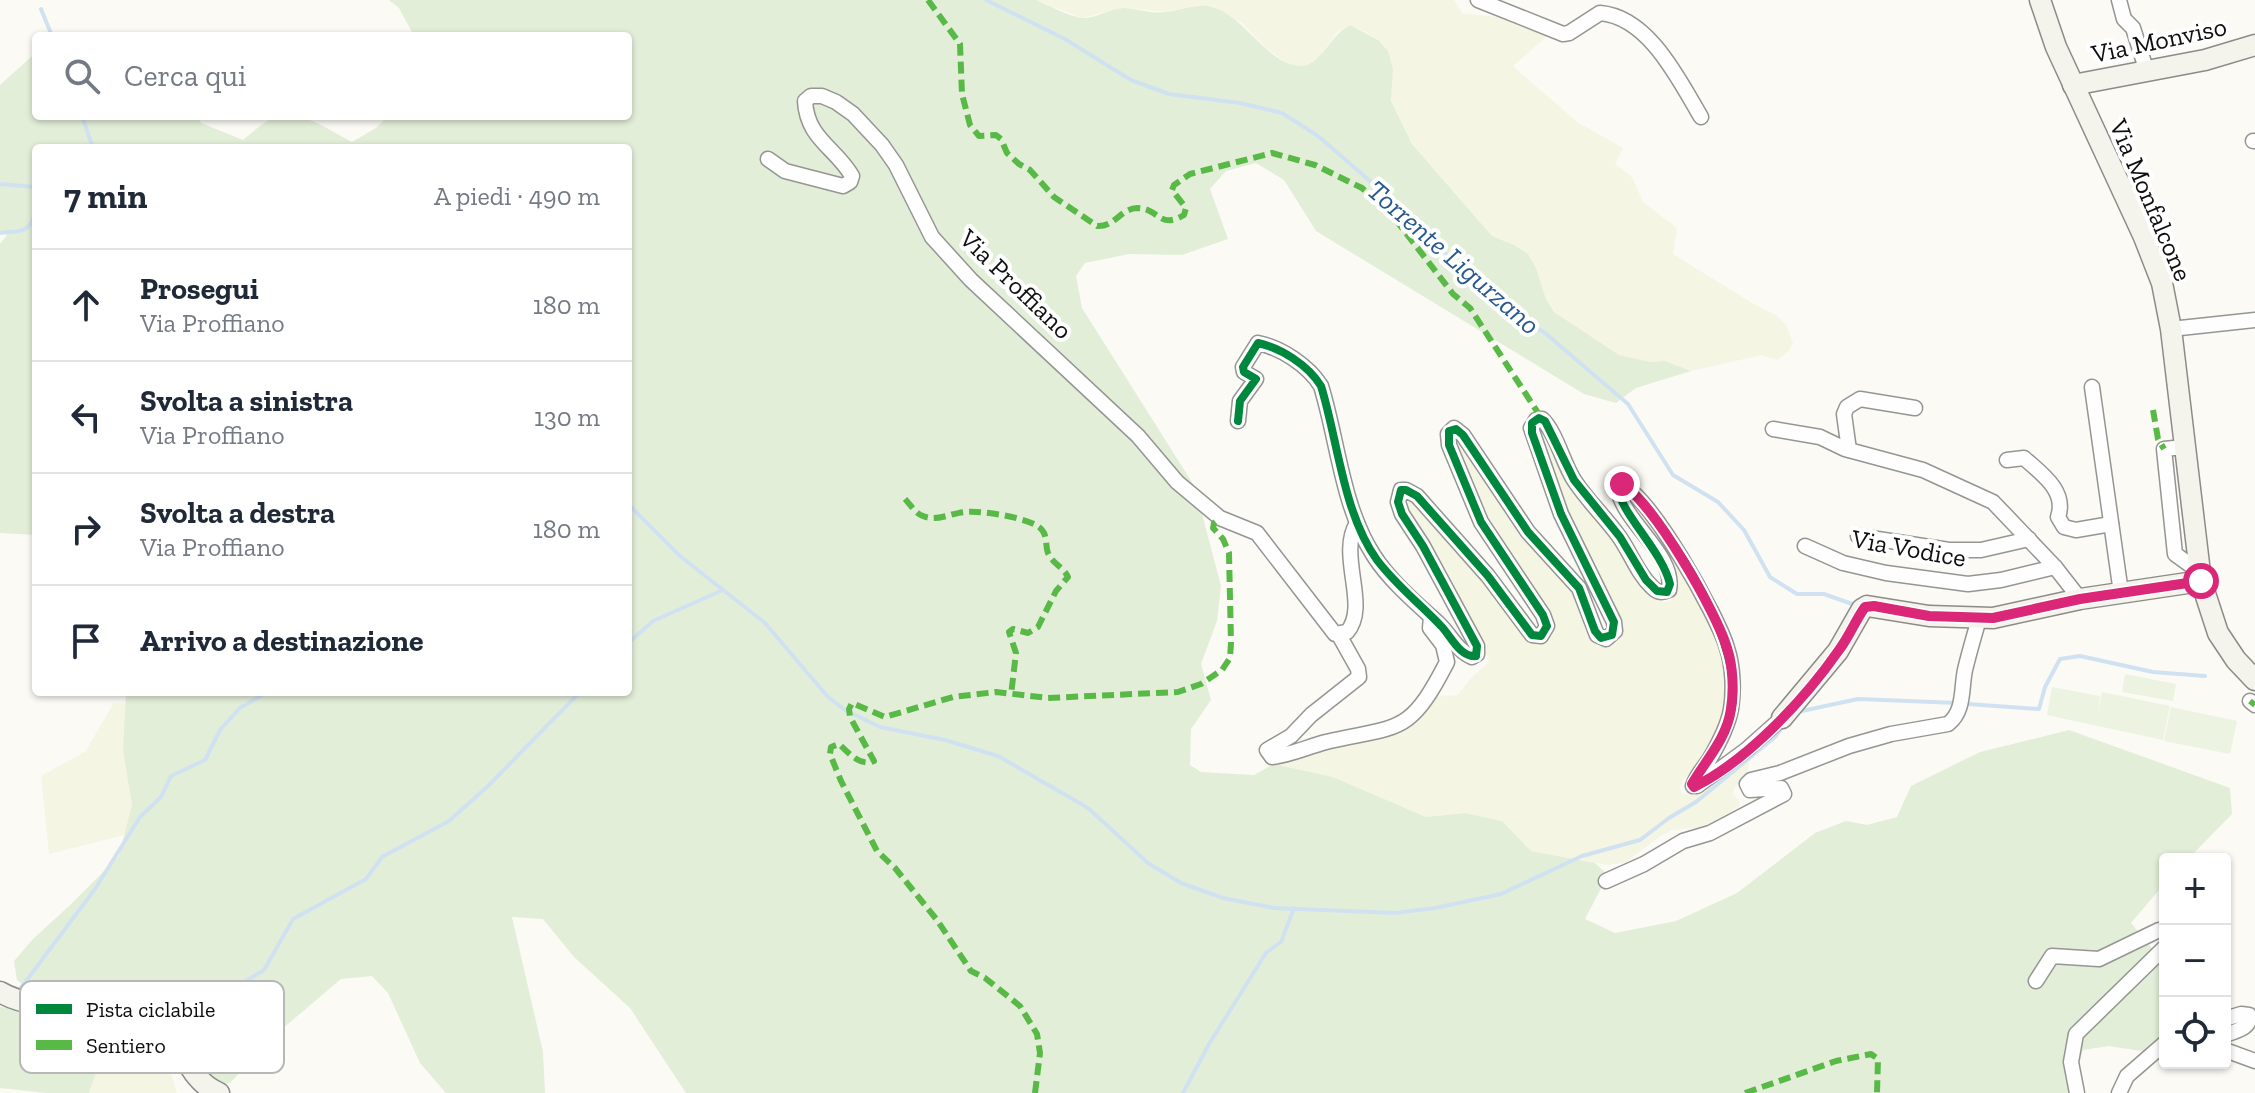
<!DOCTYPE html>
<html lang="it">
<meta charset="utf-8">
<style>
body{margin:0;font-family:"Zilla Slab",serif;background:#f2f2f3;color:#1f2937}
.controls{position:absolute;right:24px;bottom:24px;display:grid;overflow:hidden;border-radius:8px;box-shadow:0 2px 6px #0004}
.controls button{width:72px;height:72px;display:grid;place-items:center;padding:0;border:0;border-bottom:2px solid #e0e1e3;background:#fff;color:#1f2937;font:40px sans-serif}
.stop{position:absolute;width:24px;height:24px;margin:-18px;border:6px solid #db2777;border-radius:50%;background:#fff}
.stop.end{background:#db2777;border-color:#fff;box-shadow:0 2px 8px #0008}
.list{margin:0;padding:0;list-style:none}
h2{display:flex;justify-content:space-between;align-items:center;height:104px;margin:0;padding:0 32px;font-size:34px}
h2 small{font-size:26px;font-weight:400;color:#747a83}
.list li{display:grid;grid-template-columns:52px 1fr auto;gap:24px;align-items:center;box-sizing:border-box;height:112px;padding:0 32px;border-top:2px solid #e0e1e3}
.list b{display:block;font-size:30px;white-space:nowrap}
.list p{margin:0;font-size:26px;white-space:nowrap;color:#747a83}
.list em{font-size:26px;font-style:normal;color:#747a83}
.icon{flex:none;width:44px;height:44px;fill:none;stroke:currentColor;stroke-width:2;stroke-linecap:round;stroke-linejoin:round}
.map{position:relative;flex:none;width:2255px;height:1093px;overflow:hidden}
.search{position:absolute;background:#fff;box-shadow:0 2px 6px #0004;left:32px;top:32px;width:600px;height:88px;display:flex;align-items:center;gap:20px;box-sizing:border-box;padding:0 28px;border-radius:8px;color:#747a83;font-size:30px}
.panel{position:absolute;background:#fff;box-shadow:0 2px 6px #0004;left:32px;top:144px;width:600px;height:552px;border-radius:8px}
.map>svg:first-child{display:block}
.farmland{fill:#f5f5e3}
.green{fill:#e3eed8}
.pitch{fill:#ecf3e1}
.lines{fill:none;stroke-linecap:round;stroke-linejoin:round}
.stream{stroke:#d0e2f1;stroke-width:4}
.street-casing{stroke:#959593;stroke-width:17}
.secondary-casing{stroke:#8c8b89;stroke-width:23}
.street{stroke:#fefefe;stroke-width:14}
.secondary{stroke:#f4f4ec;stroke-width:20}
.quiet{stroke:#58b947;stroke-width:6;stroke-dasharray:12 6;stroke-linecap:butt}
.cycleway-casing{stroke:#fff;stroke-width:13}
.cycleway{stroke:#00873e;stroke-width:8}
.route{stroke:#db2777;stroke-width:10}
.labels{text-anchor:middle;stroke-width:8;stroke-linejoin:round;paint-order:stroke}
.street-label{font-size:26px;fill:#0f0f0f;stroke:#fff}
.water-label{font-size:28px;font-style:italic;fill:#285892;stroke:#fff}
.key{fill:#fff;stroke:#b7b7b7;stroke-width:2}
.key-label{font-size:22px;fill:#0f0f0f}
</style>
<div class="map">
<svg width="2255" height="1093" viewBox="0 0 2255 1093">
<rect width="100%" height="100%" fill="#fbfaf5"/>
<g class="farmland">
<path d="M1036,0H1454L1462,13L1505,18L1547,36L1513,66L1577,122L1623,148L1615,164L1632,177L1643,202L1677,228L1673,254L1752,303L1777,316L1786,325L1793,343L1788,352L1777,360L1762,355L1691,371L1665,361L1650,362L1619,355L1567,322L1554,312L1546,299L1536,268L1514,245L1492,236L1412,144L1391,101L1393,69L1378,40L1365,32L1350,25L1337,32L1319,58L1305,66H1290L1265,47L1242,23L1198,5L1167,12L1121,8L1082,18Z"/>
<path d="M1536,427H1543L1556,462L1579,498L1614,536L1652,598L1663,602L1670,601L1676,589L1670,572L1627,505L1626,492L1679,558L1723,652L1728,681L1720,730L1695,769L1684,779L1680,787L1682,794L1694,795L1710,780L1748,759L1749,764L1748,770L1734,789L1733,794L1740,801L1739,807L1702,827L1672,830L1662,835L1626,862L1608,865L1531,851L1501,821L1465,813L1426,817L1333,777L1274,764L1357,741L1389,736L1414,722L1434,697L1458,695L1472,677L1489,662L1483,644L1404,508L1405,493L1483,576L1522,634L1530,640L1546,638L1551,633L1552,629L1499,543L1458,449L1455,433L1567,580L1592,631L1611,643L1617,639L1619,635L1570,523Z"/>
<path d="M114,703L194,706L200,816L49,854L41,776L85,752Z"/>
<path d="M109,1027L151,1037L166,1057L177,1093H89L107,1042Z"/>
</g>
<g class="green">
<path d="M389,0H1036C1049,5 1067,16 1082,18C1096,19 1110,8 1124,8C1138,9 1152,14 1167,12C1184,10 1197,2 1215,8C1245,18 1270,66 1300,66C1321,66 1329,36 1350,25L1378,40L1388,51L1393,69L1391,101L1412,144L1492,236L1514,245L1528,254L1536,268L1546,299L1554,312L1619,355L1650,362L1665,361L1691,371L1636,388L1616,403L1584,394L1316,231L1284,180L1256,163L1226,171L1210,189L1228,239L1182,255L1129,254L1085,263L1076,276L1082,308L1195,487L1221,586L1217,621L1201,664L1211,700L1191,729L1190,765L1201,772L1254,775L1274,764L1333,777L1426,817L1465,813L1502,821L1531,851L1595,863L1608,875L1585,919L1615,933L1676,921L1737,893L1815,833L1846,821L1867,825L1897,817L1911,786L1980,752L2069,730L2230,788L2232,814L2188,859H2165V883L2131,923L2165,964V1051L2154,1053L2109,1046L2083,1050L2071,1093H686L630,1008L574,957L543,919L512,917L543,1052L545,1093H446L420,1063L388,993L372,976L341,979L275,1035L230,1083L220,1084L211,1080C197,1060 184,1036 167,1019C143,993 57,989 23,985L17,980L14,961L33,939L69,906L119,856L132,805L123,750L126,692H628V148H36V535L0,533V244L7,235L0,231V85L31,57L36,54V116H198L201,123L243,140C253,132 263,122 275,117C299,108 331,131 352,142L376,128L388,116H628V36H414L399,8Z"/>
<path d="M0,1007L87,1016L109,1027L107,1042L89,1093H46L0,1088Z"/>
</g>
<g class="pitch">
<path d="M2125,674L2176,684L2173,701L2122,692Z"/>
<path d="M2052,687L2100,696L2098,712L2102,692L2170,706L2163,740L2047,715Z"/>
<path d="M2171,707L2237,721L2230,754L2164,741Z"/>
</g>
<g class="lines">
<g class="stream">
<path d="M986,0L1065,39L1131,80L1169,94L1240,103L1282,113L1318,136L1378,188L1457,265L1514,314L1545,333L1628,404L1673,475L1718,502L1744,530L1770,577L1797,594H1824L1852,604"/>
<path d="M41,9L52,36"/>
<path d="M82,116L93,148"/>
<path d="M0,184L36,187"/>
<path d="M0,233C21,231 28,234 36,213"/>
<path d="M628,504L680,556L765,623L828,697L845,710L880,727L945,740L998,756L1088,808L1148,863L1181,883L1223,898L1274,908L1395,913L1435,908L1501,894L1582,856L1640,840L1669,818L1696,802L1775,737L1783,726"/>
<path d="M628,643L653,621L723,590"/>
<path d="M1968,704L2039,709L2045,687L2060,659L2080,656L2153,672L2205,676"/>
<path d="M1797,712L1858,699L1957,703"/>
<path d="M17,993L95,889L140,817L161,797L171,776L205,760L220,730L240,708L267,692"/>
<path d="M222,996L264,970L293,919L366,879L382,857L449,821L488,786L580,692"/>
<path d="M1183,1093L1209,1044L1266,953L1281,942L1294,908"/>
</g>
<g class="street-casing">
<g id="street">
<path d="M1478,0L1563,34L1569,33L1600,13C1649,17 1679,80 1701,117"/>
<path d="M2119,0L2124,19L2133,28L2147,72"/>
<path d="M2253,141H2255"/>
<path d="M768,159L785,171L843,186L850,182L852,176C836,148 807,139 805,101L811,96H822L836,102L853,114L882,145L896,165L932,237L971,280L1138,436L1177,482L1220,518L1257,533L1335,634L1347,632C1370,606 1337,555 1357,523"/>
<path d="M2171,329L2255,320"/>
<path d="M2092,387L2121,593"/>
<path d="M1238,421L1240,401L1256,379L1244,372L1243,367L1258,343C1281,348 1308,365 1321,386C1338,441 1342,507 1374,556C1390,581 1416,603 1438,623C1450,634 1457,651 1472,657L1477,654V646L1423,546L1402,514L1398,502L1401,490H1406L1417,496L1488,576L1532,635L1541,636L1547,626L1543,615L1481,522L1449,445L1448,434L1454,428L1463,435L1528,532L1579,588L1597,635L1606,639L1615,631L1614,622L1561,514L1531,428L1536,420L1542,419C1556,432 1563,463 1574,480C1587,500 1604,516 1618,535C1630,551 1637,573 1652,587C1658,593 1662,593 1669,590C1676,555 1623,522 1618,489L1620,485C1647,489 1719,618 1727,648C1733,666 1734,690 1731,709C1728,726 1718,745 1709,760C1703,769 1696,776 1693,786H1697L1746,750L1782,718"/>
<path d="M1773,429L1820,437L1845,449L1923,470L1993,502L2055,567L2080,599"/>
<path d="M2184,447L2164,449L2175,554L2200,572"/>
<path d="M1849,450L1844,414L1847,407L1860,399L1915,408"/>
<path d="M2007,460L2024,458C2042,474 2067,491 2058,517L2064,527L2076,530L2111,524"/>
<path d="M1858,536L1949,550H1981L2029,539"/>
<path d="M1805,546L1843,563L1886,573L1968,584L2001,580L2055,567"/>
<path d="M1339,635L1358,669L1359,677L1311,715L1291,736L1267,750L1272,757C1291,755 1307,747 1326,742C1400,725 1409,736 1447,662L1443,645L1430,628L1431,617"/>
<path d="M2250,701L2255,705"/>
<path d="M1606,881L1644,864L1683,841L1710,833L1784,794L1781,788L1750,790L1747,784L1751,780L1780,773L1849,746L1891,734L1948,724C1965,711 1961,688 1965,670C1969,653 1974,636 1979,619"/>
<path d="M2036,981L2052,956L2099,959L2159,930L2165,931"/>
<path d="M2225,1019L2241,1014L2249,1015C2252,1028 2235,1031 2225,1035"/>
<path d="M2225,1050L2255,1061"/>
<path d="M2077,1093L2071,1062L2076,1034L2165,947"/>
<path d="M2119,1093L2127,1076L2165,1043"/>
</g>
</g>
<g class="secondary-casing">
<g id="secondary">
<path d="M2040,0L2056,47L2144,237L2162,283L2171,329L2201,581L2218,633L2236,660L2255,680"/>
<path d="M2073,85L2205,60L2255,45"/>
<path d="M1782,718L1838,651L1862,609L1867,606L1929,616L1993,618L2080,599L2201,581"/>
<path d="M0,992C44,1018 106,995 155,1021C185,1038 183,1078 219,1093"/>
</g>
</g>
<use href="#street" class="street"/>
<use href="#secondary" class="secondary"/>
<g class="quiet">
<path d="M928,0L960,44L962,94L970,125L979,136L996,135L1001,139L1007,153L1019,164L1030,170L1054,197L1097,226C1115,227 1120,209 1137,208C1159,208 1159,230 1184,215L1186,208L1172,190L1174,185L1190,174L1272,153L1315,165L1362,188L1392,215L1453,294L1470,308L1542,419"/>
<path d="M2153,410L2158,439L2164,449"/>
<path d="M905,499C910,504 916,514 923,516C937,522 951,513 965,512C980,510 1034,518 1042,530C1048,537 1045,546 1048,553C1052,563 1064,568 1068,577L1056,591L1038,627L1028,633L1013,629L1009,632L1016,653L1011,695"/>
<path d="M2250,701L2255,705"/>
<path d="M1035,1093L1040,1053L1037,1034L1020,1006L985,978L971,971L937,920L895,868L877,851L841,781L830,754L831,747L839,744C849,753 860,767 874,761L850,717L849,709L852,703L885,717L953,697L996,692L1048,698L1178,692L1201,684L1222,670L1230,658L1231,643L1229,553L1223,539L1213,528L1214,523L1220,518"/>
<path d="M1745,1093L1836,1061L1871,1054L1878,1059L1877,1093"/>
</g>
<g class="cycleway-casing">
<path id="cycleway" d="M1238,421L1240,401L1256,379L1244,372L1243,367L1258,343C1281,348 1308,365 1321,386C1338,441 1343,513 1377,560C1395,584 1420,604 1441,626C1451,636 1460,658 1476,656L1477,646L1423,546L1402,514L1398,502L1401,490H1406L1417,496L1488,576L1532,635L1541,636L1547,626L1543,615L1481,522L1449,445V431L1456,429L1463,435L1528,532L1579,588L1595,631L1601,638L1612,635L1614,622L1561,514L1532,433V423L1539,418L1545,421L1574,480L1620,537L1646,580L1657,591L1667,592L1670,584C1662,550 1619,512 1618,487L1622,484L1628,488C1673,533 1747,647 1731,712C1724,739 1707,760 1693,783L1694,787C1749,758 1804,701 1839,650C1849,637 1855,620 1865,607L1874,606L1929,616L1993,618L2080,599L2201,581"/>
</g>
<use href="#cycleway" class="cycleway"/>
</g>
<g class="lines">
<path class="route" d="M1622,484C1653,502 1717,613 1727,648C1733,666 1734,690 1731,709C1727,738 1706,760 1692,784L1694,787C1748,760 1805,699 1839,650C1849,637 1855,621 1865,607L1874,606L1929,616L1993,618L2080,599L2201,581"/>
</g>
<g class="labels">
<g class="street-label">
<text transform="translate(2159 40) rotate(-12)" y="9">Via Monviso</text>
<text transform="translate(2151 200) rotate(67)" y="9">Via Monfalcone</text>
<text transform="translate(1016 284) rotate(44)" y="9">Via Proffiano</text>
<text transform="translate(1909 548) rotate(10)" y="9">Via Vodice</text>
</g>
<g class="water-label">
<text transform="translate(1454 257) rotate(41)" y="10">Torrente Ligurzano</text>
</g>
</g>
<rect x="20" y="981" width="264" height="92" rx="12" class="key"/>
<rect x="36" y="1004" width="36" height="10" fill="#00873e"/>
<rect x="36" y="1040" width="36" height="10" fill="#58b947"/>
<g class="key-label">
<text x="86" y="1017">Pista ciclabile</text>
<text x="86" y="1053">Sentiero</text>
</g>
</svg>
<div class="controls">
<button>+</button>
<button>−</button>
<button><svg class="icon" aria-label="locate" viewBox="0 0 24 24"><circle cx="12" cy="12" r="6"/><path d="M12 2v4M12 18v4M2 12h4M18 12h4"/></svg></button>
</div>
<div class="stop" style="left:2201px;top:581px"></div>
<div class="stop end" style="left:1622px;top:484px"></div>
<div class="search"><svg class="icon" aria-label="search" viewBox="0 0 24 24"><circle cx="10" cy="10" r="6"/><path d="M15 15l6 6"/></svg>Cerca qui</div>
<section class="panel">
<h2>7 min<small>A piedi · 490 m</small></h2>
<ul class="list">
<li><svg class="icon" aria-label="ahead" viewBox="0 0 24 24"><path d="M12 20V5M6 11l6-6 6 6"/></svg><div><b>Prosegui</b><p>Via Proffiano</p></div><em>180 m</em></li>
<li><svg class="icon" aria-label="left" viewBox="0 0 24 24"><path d="M17 20v-9H6M10 6l-5 5 5 5"/></svg><div><b>Svolta a sinistra</b><p>Via Proffiano</p></div><em>130 m</em></li>
<li><svg class="icon" aria-label="right" viewBox="0 0 24 24"><path d="M7 20v-9h11M14 6l5 5-5 5"/></svg><div><b>Svolta a destra</b><p>Via Proffiano</p></div><em>180 m</em></li>
<li><svg class="icon" aria-label="arrive" viewBox="0 0 24 24"><path d="M6 21V4h12l-3 4 3 4H6"/></svg><div><b>Arrivo a destinazione</b></div></li>
</ul>
</section>
</div>
